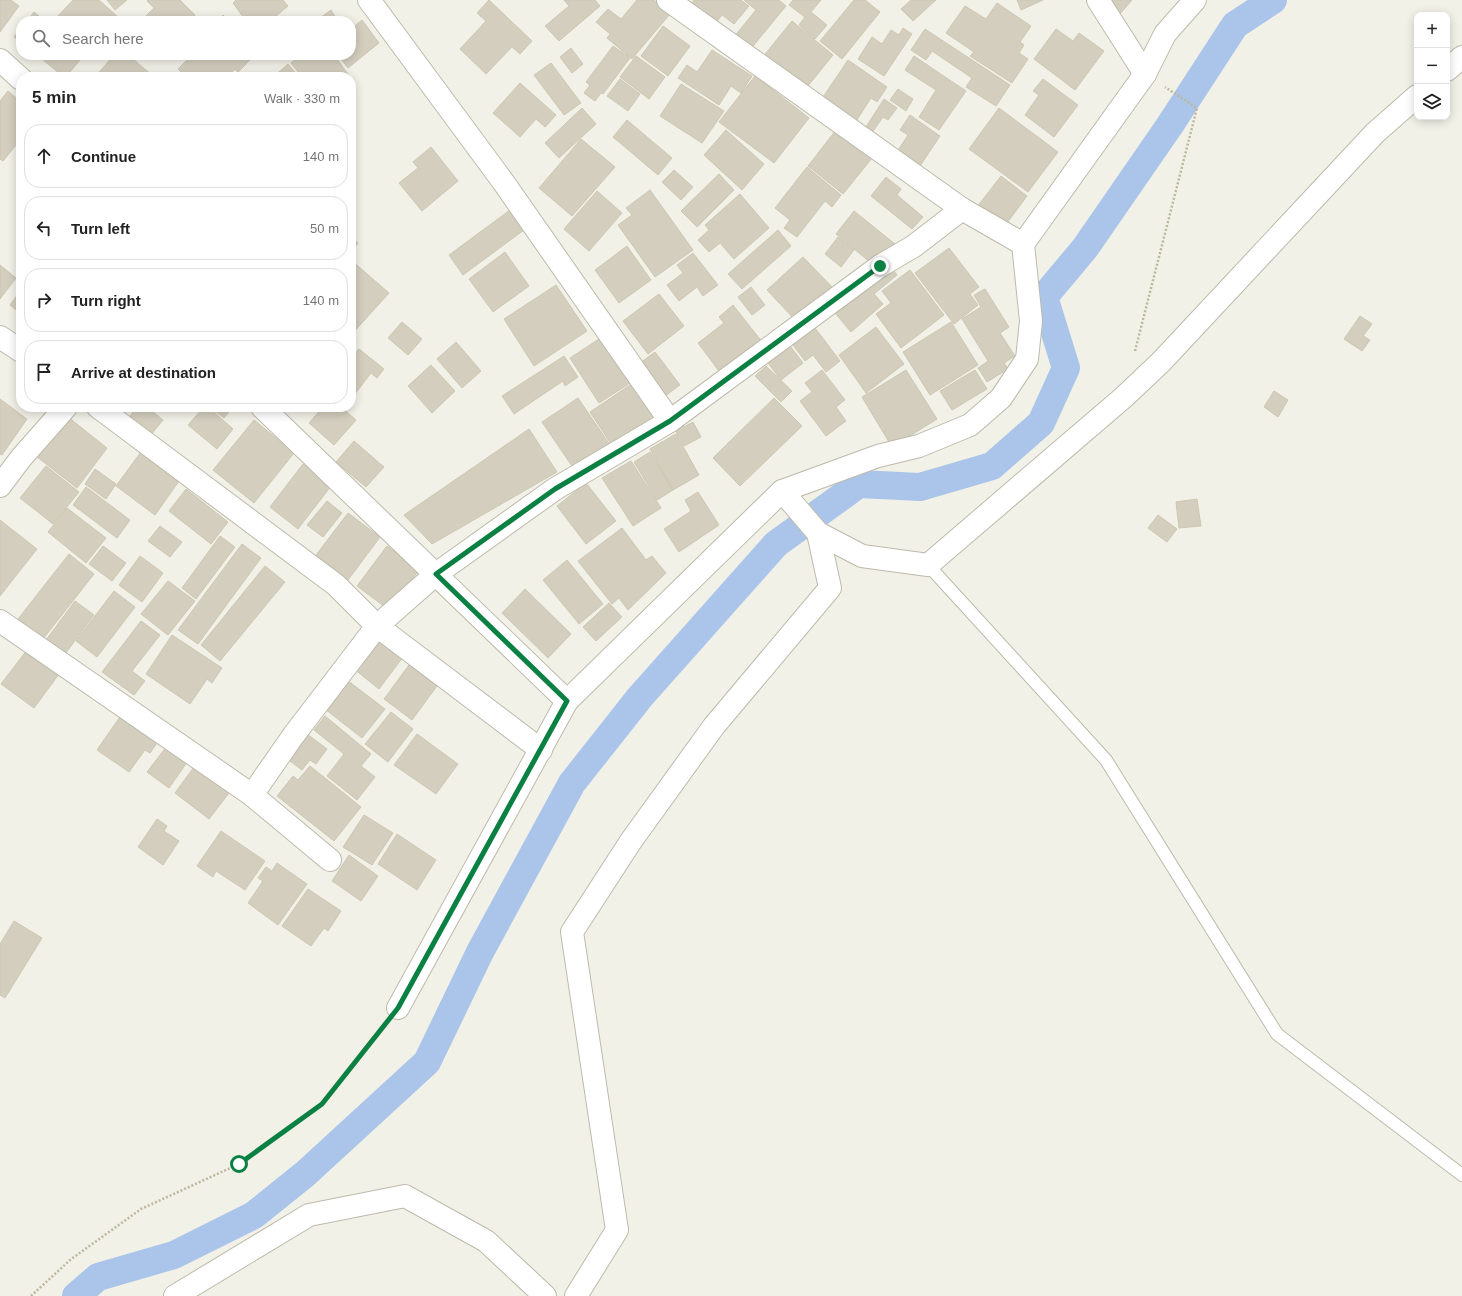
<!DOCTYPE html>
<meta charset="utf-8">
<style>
body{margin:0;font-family:Helvetica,sans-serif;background:#f6f6f6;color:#222}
.controls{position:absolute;right:12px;top:12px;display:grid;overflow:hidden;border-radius:8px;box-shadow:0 2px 10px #0003}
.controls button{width:36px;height:36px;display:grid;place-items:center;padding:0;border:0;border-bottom:1px solid #e0e0e0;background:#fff;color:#222;font:20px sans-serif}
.stop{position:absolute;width:12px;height:12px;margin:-9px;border:3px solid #0b8043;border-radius:50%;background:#fff}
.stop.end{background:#0b8043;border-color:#fff;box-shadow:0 1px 4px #0008}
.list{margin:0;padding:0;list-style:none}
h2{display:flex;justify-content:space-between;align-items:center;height:52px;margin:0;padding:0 16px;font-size:17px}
h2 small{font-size:13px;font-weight:400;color:#767676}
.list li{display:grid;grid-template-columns:26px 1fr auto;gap:12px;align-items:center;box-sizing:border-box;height:64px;margin:0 8px 8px;padding:0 8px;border:1px solid #e0e0e0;border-radius:16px}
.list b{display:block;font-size:15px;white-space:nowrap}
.list em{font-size:13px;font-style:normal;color:#767676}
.icon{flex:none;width:22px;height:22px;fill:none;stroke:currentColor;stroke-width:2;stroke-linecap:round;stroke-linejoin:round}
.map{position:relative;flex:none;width:1462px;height:1296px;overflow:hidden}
.search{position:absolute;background:#fff;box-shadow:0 2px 10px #0003;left:16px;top:16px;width:340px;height:44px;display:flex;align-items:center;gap:10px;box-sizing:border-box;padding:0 14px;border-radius:16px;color:#767676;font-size:15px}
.panel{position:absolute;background:#fff;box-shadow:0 2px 10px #0003;left:16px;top:72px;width:340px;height:340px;border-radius:16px}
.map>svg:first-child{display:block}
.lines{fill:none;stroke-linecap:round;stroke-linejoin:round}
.canal{stroke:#aac5e9;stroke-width:28}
.building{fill:#d3cebe;stroke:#cdc7b2}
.lane-casing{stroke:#bdbaab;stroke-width:14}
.street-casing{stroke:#bdbaab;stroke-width:24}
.path{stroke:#bdb79e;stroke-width:2.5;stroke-dasharray:2 2;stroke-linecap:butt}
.lane{stroke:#fff;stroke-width:12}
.street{stroke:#fff;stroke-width:22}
.route{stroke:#0b8043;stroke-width:5}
</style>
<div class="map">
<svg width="1462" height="1296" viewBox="0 0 1462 1296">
<rect width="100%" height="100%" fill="#f2f1e8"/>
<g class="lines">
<path class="canal" d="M76,1296L98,1277L174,1255L254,1215L305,1174L427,1062L480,952L572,783L640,697L776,544L859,484L920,487L992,466L1041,423L1066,368L1044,297L1085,248L1170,125L1235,25L1273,0"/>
</g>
<g class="building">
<path d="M0,0H11L19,6L0,32Z"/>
<path d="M73,0H99L119,18L116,21H62L57,17Z"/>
<path d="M107,0H127L115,10Z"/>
<path d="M148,0H180L195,15L188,21H141L154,8L147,1Z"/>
<path d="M236,0H283L288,6L270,21H246L233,3Z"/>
<path d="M489,0L532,41L520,54L512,47L486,74L460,49L486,21L477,13Z"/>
<path d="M564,0H595L600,6L559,41L545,26L569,6Z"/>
<path d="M637,0H654L670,14L632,59L607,38L610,34L596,22L608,9L621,19Z"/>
<path d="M694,0H741L749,6L734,24L722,15L712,28L691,5Z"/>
<path d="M744,0H779L786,6L749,51L733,38L756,10Z"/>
<path d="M793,0H821L811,12L827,25L815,39L799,25L805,17L789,5Z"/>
<path d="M854,0H865L880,12L842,59L820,41Z"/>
<path d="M911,0H936L913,21L901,9Z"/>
<path d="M1017,0H1043L1021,10Z"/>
<path d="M1104,0H1132L1119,15Z"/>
<path d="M997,3L1031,26L1020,42L1024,45L1019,53L1028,59L1012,83L970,56L974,52L946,33L965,6L986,19Z"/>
<path d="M331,10L338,21H316Z"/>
<path d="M34,12L45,21H27Z"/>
<path d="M223,15L228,21H217Z"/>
<path d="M362,20L379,43L348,68L338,55H351V32L352,31L351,29Z"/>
<path d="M792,21L833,55L803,92L762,58Z"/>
<path d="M663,26L690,46L668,76L641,56Z"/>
<path d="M21,28V42L14,37Z"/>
<path d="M903,28L912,34L884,76L858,59L872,37L882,44L891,30L899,35Z"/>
<path d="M925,29L1010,85L996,106L966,87L972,78L932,51L926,60L911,50Z"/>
<path d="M1056,29L1073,41L1079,33L1104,51L1075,90L1034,59Z"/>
<path d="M613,46L630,58L603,94L601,93L595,101L584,93L590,85L586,82Z"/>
<path d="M571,48L583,64L572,73L560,57Z"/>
<path d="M712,50L752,76L741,93L731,86L719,105L678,78L687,65L697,72Z"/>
<path d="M37,55H84L66,77H64Z"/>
<path d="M114,55H128L152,75L150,77H95Z"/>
<path d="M186,55H255L238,72L235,69L227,77H186L178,69L189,58Z"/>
<path d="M301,55H334L350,77H302L291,63Z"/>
<path d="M636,56L665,77L649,99L620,77Z"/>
<path d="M914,56L966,91L939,130L919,117L936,90L905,70Z"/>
<path d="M848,60L887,87L877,102L871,98L853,126L819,103Z"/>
<path d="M551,63L581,103L564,115L534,75Z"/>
<path d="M288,64L299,77H273Z"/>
<path d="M755,76L809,118L774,163L719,122Z"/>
<path d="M620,79L640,94L628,111L607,96Z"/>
<path d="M1043,79L1078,105L1054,137L1025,115L1039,95L1033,91Z"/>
<path d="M520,83L556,115L545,127L536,119L520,137L493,113Z"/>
<path d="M681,84L724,111L702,143L660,116Z"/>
<path d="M898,89L913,99L906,111L890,100Z"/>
<path d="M8,91L21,102V139L3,161L0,159V101Z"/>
<path d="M884,99L897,108L888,120L883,117L871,134L864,130Z"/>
<path d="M582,108L596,124L559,158L545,143Z"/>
<path d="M999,108L1058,152L1028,192L969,149Z"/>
<path d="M910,115L940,136L920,166L897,152L908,135L900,130Z"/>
<path d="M627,120L672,158L658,175L613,137Z"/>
<path d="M726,130L764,164L742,190L704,155Z"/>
<path d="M836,130L872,158L843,194L808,166Z"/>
<path d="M581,139L615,167L572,216L539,188Z"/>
<path d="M431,147L458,181L422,211L399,183L418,168L413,162Z"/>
<path d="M807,167L841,195L832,207L825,201L797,237L784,228L790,220L775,208Z"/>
<path d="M674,170L693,187L681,200L662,182Z"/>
<path d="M719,174L734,190L697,227L681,211Z"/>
<path d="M1001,176L1027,196L1004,227L977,207Z"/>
<path d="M886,177L901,189L897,195L923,217L912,229L871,196Z"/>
<path d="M650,190L693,250L655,277L618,225L632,215L626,208Z"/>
<path d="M597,191L622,213L589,251L564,229Z"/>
<path d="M740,194L769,228L734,259L720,243L709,252L698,240L709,230L705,225Z"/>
<path d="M510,210L524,230L463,275L449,255Z"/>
<path d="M854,211L895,244L876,267L836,234Z"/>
<path d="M778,230L791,246L742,289L728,274Z"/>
<path d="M351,236L358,243L351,252Z"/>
<path d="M838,237L854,250L841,267L825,254Z"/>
<path d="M627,246L651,280L619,303L595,270Z"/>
<path d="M949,248L979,287L970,294L978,305L954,324L915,273Z"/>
<path d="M505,252L529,286L493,312L469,279Z"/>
<path d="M693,253L718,285L703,296L697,287L679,301L667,285L683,273L677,265Z"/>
<path d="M803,257L834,289L798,323L767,290Z"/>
<path d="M351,260L389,293L351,335Z"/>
<path d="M0,265L16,278L0,299Z"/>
<path d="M890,266L897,275L874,294L883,304L851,332L835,313Z"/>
<path d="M910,270L944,315L901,348L876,314L891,303L882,291Z"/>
<path d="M556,285L587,331L534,366L504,319Z"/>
<path d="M751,287L765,305L752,315L738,297Z"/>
<path d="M985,289L1009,327L1000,333L1015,356L1004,363L1008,369L987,382L978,368L988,361L962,319L981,307L974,295Z"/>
<path d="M21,290V314L10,305Z"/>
<path d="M659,294L684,326L648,354L623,321Z"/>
<path d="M733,305L763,343L722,375L698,343L724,323L719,317Z"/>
<path d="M1360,316L1372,324L1363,336L1370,340L1362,351L1344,339Z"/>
<path d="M402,322L422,339L408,355L388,338Z"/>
<path d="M951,322L978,365L930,395L903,352Z"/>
<path d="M812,324L840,361L826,372L813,355L805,361L790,341Z"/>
<path d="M876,327L904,364L866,393L839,355Z"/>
<path d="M608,333L638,378L599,403L570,358Z"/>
<path d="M456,342L481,371L462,388L437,359Z"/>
<path d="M787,342L803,363L781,380L765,359Z"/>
<path d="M359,349L384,369L377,378L371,373L351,399V359Z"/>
<path d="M655,352L680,385L665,396L640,363Z"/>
<path d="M564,356L578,377L565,386L563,381L514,414L502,396Z"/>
<path d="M431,365L455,391L432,413L408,386Z"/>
<path d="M766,366L792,391L781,402L755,376Z"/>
<path d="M822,370L845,400L836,407L846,421L826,436L800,401L812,392L805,383Z"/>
<path d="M906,370L937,419L892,447L862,397Z"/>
<path d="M975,370L987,389L952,410L940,391Z"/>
<path d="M639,379L664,418L615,450L590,412Z"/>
<path d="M1274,391L1288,400L1278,417L1264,407Z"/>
<path d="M578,398L610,445L574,469L542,422Z"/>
<path d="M774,398L802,426L740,486L713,458Z"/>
<path d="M0,399L27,419L2,455L0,454Z"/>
<path d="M137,407H147L163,420L150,436L128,419Z"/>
<path d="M204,407H208L233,429L217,449L188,425Z"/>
<path d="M210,407H233L224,418Z"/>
<path d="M272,407H287L281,415Z"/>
<path d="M323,407H341L356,420L334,445L309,423Z"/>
<path d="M63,413L107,448L77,488L32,453Z"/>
<path d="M254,420L294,453L254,503L213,470Z"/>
<path d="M681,422L684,427L693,422L701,437L684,446L673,426Z"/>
<path d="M529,429L557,472L432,544L404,515Z"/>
<path d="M676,434L699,475L673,490L650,449Z"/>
<path d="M354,441L384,467L366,487L336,462Z"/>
<path d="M141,452L179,481L155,515L116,486Z"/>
<path d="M650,452L673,490L657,500L634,462Z"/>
<path d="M631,461L661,508L633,526L602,478Z"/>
<path d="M303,464L331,486L298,529L270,507Z"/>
<path d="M46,466L79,492L53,524L20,498Z"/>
<path d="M95,469L116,484L106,499L85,484Z"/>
<path d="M586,483L616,521L586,544L557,506Z"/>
<path d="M86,487L130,520L117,538L73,505Z"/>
<path d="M186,489L228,522L211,544L169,511Z"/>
<path d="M698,492L719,525L679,552L664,529L691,511L685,500Z"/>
<path d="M1197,499L1201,526L1179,528L1176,502Z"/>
<path d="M327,501L342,513L323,537L307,525Z"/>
<path d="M67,508L106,538L86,563L48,532Z"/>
<path d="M348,513L380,537L348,580L316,555Z"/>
<path d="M1158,515L1177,529L1167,542L1148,528Z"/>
<path d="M0,520L37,549L0,596Z"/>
<path d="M160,526L182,542L170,557L148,541Z"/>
<path d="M622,528L646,560L652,556L666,573L628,610L619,598L612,604L578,561Z"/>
<path d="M220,536L235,547L196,599L182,588Z"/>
<path d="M242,544L261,558L198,644L178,630Z"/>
<path d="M103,546L126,563L112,581L89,564Z"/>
<path d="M387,546L419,570L389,610L357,586Z"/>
<path d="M69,554L94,574L43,639L18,619Z"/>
<path d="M140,556L163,573L142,602L119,585Z"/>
<path d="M567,560L603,604L579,624L543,580Z"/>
<path d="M265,566L285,582L220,661L201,645Z"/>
<path d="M168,581L195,601L168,635L141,614Z"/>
<path d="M525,589L571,634L548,658L502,613Z"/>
<path d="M114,591L135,607L97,657L76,641Z"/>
<path d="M75,601L94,615L65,654L46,640Z"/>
<path d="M609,603L622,617L596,641L583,627Z"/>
<path d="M141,621L160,635L132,671L145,681L134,695L102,672Z"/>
<path d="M381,634L406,653L379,689L354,669Z"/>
<path d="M172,635L222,668L212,683L207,679L190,704L146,674Z"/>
<path d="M27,650L59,674L34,708L1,684Z"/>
<path d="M409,665L437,686L412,720L384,699Z"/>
<path d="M347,680L385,709L362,738L325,709Z"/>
<path d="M391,712L413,729L388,762L365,744Z"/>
<path d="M122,714L159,740L150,753L145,750L129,772L97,750Z"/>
<path d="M325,716L371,754L361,766L375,777L357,800L327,776L344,754L314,730Z"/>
<path d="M303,731L327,749L316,764L310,760L302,770L290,761L297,752L291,747Z"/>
<path d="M417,734L458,764L436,794L394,765Z"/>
<path d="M167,746L188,761L169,788L147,772Z"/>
<path d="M310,766L361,807L334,841L277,796L293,776L298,780Z"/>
<path d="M194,767L229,793L209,819L175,793Z"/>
<path d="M364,815L393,833L372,865L343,847Z"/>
<path d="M157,819L167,826L164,831L179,841L163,865L138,847Z"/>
<path d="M221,831L265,861L245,890L216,871L213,877L197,866Z"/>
<path d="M397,834L436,860L417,890L378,864Z"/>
<path d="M349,855L378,876L361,901L332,881Z"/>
<path d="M277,863L307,884L278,925L248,903L263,881L258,878L266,867L272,871Z"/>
<path d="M308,889L341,911L328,931L324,928L311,946L282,926Z"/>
<path d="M14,921L42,938L5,998L0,995V944Z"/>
</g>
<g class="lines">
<g class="lane-casing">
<path id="lane" d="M928,565L1106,760L1277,1034L1462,1175"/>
</g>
<g class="street-casing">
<g id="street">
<path d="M369,0L504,183L670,421"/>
<path d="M668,0L962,209L1023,244"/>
<path d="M1098,0L1145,74"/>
<path d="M0,60L21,79"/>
<path d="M1447,70L1462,57"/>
<path d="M0,337L21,351"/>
<path d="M98,407L336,585L377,626L541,750"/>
<path d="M262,407L567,701"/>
<path d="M0,486L21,458L66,407"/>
<path d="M782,491L818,533L862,556L928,565L1124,397L1161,362L1375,133L1417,96"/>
<path d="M0,621L252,795L330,860"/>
<path d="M252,795L293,736L377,626L436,574L555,489L670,421L880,266L914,246L962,209"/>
<path d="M398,1008L567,701L782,491L878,456L919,446L970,425L1001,398L1027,359L1031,321L1023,244L1145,74L1165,34L1195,0"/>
<path d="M175,1296L309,1215L405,1196L486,1241L545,1296"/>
<path d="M576,1296L617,1230L572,932L631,841L714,726L830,588L818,533"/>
</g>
</g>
<g class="path">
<path d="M1135,351L1197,108L1165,87"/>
<path d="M31,1296L70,1260L141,1209L239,1164L322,1104L383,1028"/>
</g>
<use href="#lane" class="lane"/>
<use href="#street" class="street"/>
</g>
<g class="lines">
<path class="route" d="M239,1164L322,1104L398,1008L567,701L436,574L555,489L670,421L880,266"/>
</g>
</svg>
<div class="controls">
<button>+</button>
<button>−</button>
<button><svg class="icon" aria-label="layers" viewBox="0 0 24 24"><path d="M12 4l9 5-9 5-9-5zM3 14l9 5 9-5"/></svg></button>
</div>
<div class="stop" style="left:239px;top:1164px"></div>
<div class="stop end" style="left:880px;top:266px"></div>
<div class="search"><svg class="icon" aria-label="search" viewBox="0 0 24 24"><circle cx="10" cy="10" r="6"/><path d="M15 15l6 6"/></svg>Search here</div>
<section class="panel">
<h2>5 min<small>Walk · 330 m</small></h2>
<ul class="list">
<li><svg class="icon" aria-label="ahead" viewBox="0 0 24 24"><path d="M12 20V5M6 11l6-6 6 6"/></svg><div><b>Continue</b></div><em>140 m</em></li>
<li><svg class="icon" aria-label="left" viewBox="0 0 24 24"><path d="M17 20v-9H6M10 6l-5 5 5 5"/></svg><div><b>Turn left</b></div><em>50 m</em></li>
<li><svg class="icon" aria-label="right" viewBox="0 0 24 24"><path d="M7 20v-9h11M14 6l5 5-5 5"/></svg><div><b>Turn right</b></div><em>140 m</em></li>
<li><svg class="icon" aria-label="arrive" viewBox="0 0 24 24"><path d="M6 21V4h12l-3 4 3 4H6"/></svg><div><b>Arrive at destination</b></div></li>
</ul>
</section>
</div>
